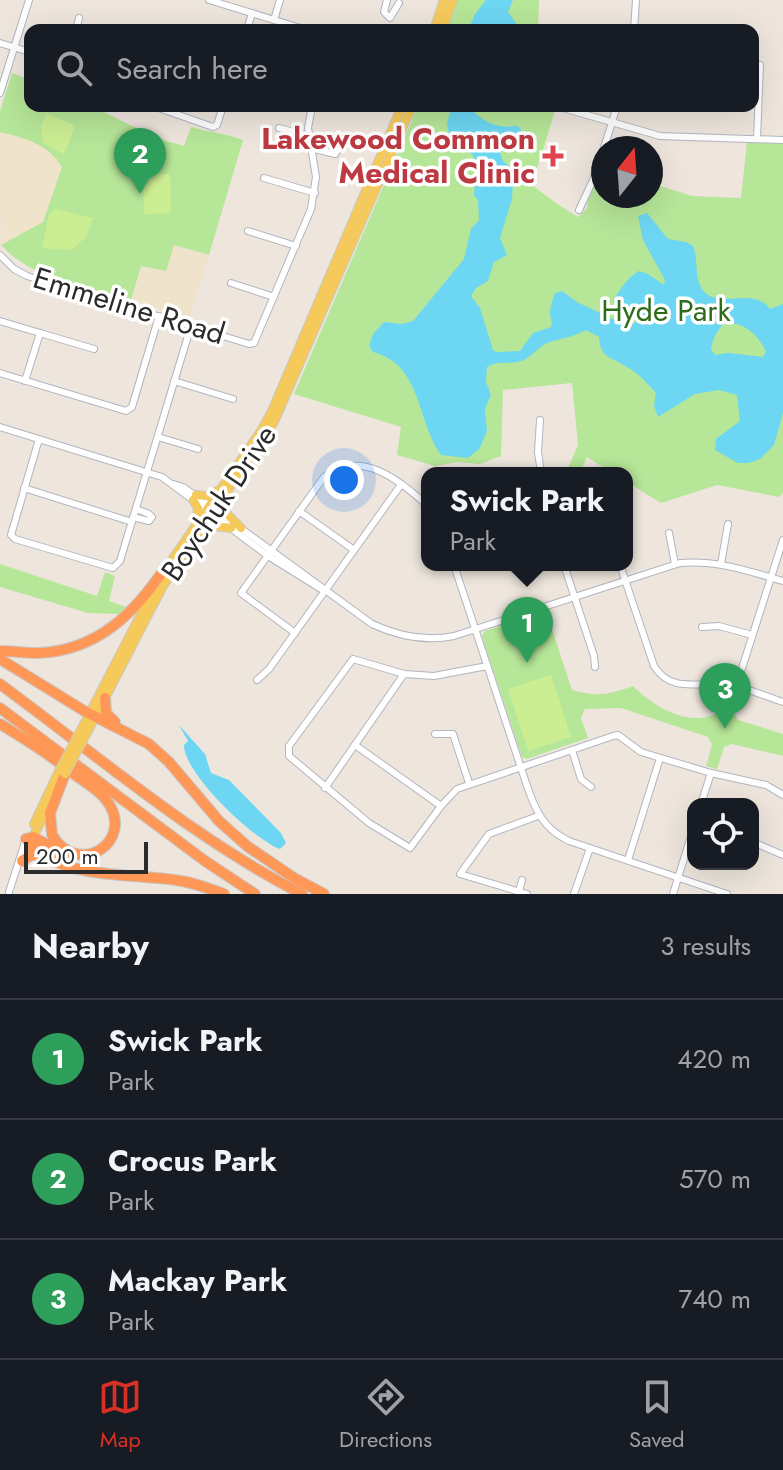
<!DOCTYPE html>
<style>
body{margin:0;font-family:Jost,sans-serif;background:#20242c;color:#f1f3f6}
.controls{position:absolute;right:24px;bottom:24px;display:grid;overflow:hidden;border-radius:16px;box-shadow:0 8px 32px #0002}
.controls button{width:72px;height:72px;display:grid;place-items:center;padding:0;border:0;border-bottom:2px solid #363941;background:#171b24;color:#f1f3f6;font:40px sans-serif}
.compass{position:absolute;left:591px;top:136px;width:72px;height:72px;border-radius:50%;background:#171b24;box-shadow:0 8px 32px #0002;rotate:17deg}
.scale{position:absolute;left:24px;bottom:20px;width:124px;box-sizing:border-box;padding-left:8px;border:4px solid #2b2b2b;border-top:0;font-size:22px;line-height:28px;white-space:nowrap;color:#2b2b2b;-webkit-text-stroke:6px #fff;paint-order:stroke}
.you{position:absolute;left:344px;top:480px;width:28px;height:28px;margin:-20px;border:6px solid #fff;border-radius:50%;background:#1a73e8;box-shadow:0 0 0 12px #1a73e833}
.badge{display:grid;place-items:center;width:52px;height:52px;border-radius:50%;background:#d93025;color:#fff;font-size:26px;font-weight:700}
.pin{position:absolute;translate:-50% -66px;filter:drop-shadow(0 2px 4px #0008)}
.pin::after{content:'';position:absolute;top:42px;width:28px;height:24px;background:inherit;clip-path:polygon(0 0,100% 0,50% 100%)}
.popup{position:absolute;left:421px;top:467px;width:212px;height:104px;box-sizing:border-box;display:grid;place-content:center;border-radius:16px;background:#171b24;filter:drop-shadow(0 2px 6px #0005);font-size:26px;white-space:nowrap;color:#9ea1a6}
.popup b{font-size:30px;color:#f1f3f6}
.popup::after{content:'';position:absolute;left:50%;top:100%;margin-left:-16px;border:16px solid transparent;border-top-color:#171b24}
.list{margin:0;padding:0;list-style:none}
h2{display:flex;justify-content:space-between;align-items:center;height:104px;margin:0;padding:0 32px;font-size:34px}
h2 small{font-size:26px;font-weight:400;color:#9ea1a6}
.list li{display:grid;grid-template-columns:52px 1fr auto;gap:24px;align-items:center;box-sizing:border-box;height:120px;padding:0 32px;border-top:2px solid #363941}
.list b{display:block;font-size:30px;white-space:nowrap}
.list p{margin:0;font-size:26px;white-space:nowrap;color:#9ea1a6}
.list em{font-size:26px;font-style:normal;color:#9ea1a6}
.icon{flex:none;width:44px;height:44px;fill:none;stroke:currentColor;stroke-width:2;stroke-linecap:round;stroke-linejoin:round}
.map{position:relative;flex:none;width:783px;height:894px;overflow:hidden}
.search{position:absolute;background:#171b24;box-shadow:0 8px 32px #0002;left:24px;right:24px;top:24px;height:88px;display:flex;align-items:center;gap:20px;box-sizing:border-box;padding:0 28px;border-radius:16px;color:#9ea1a6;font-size:30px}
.sheet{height:464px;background:#171b24}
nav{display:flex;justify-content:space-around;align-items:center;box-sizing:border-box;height:112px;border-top:2px solid #363941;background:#171b24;font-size:22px;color:#9ea1a6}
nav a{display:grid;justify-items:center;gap:4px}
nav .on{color:#d93025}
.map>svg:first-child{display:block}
.education{fill:#f0e3cc}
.green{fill:#b6e698}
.pitch{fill:#ccee93}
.water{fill:#6dd6f3;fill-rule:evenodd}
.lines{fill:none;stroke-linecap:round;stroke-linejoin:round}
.minor-casing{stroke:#b1b5c0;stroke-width:8}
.major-casing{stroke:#c8c8c8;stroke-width:10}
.highway-casing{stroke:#c8c8c8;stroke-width:12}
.minor{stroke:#fff;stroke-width:6}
.major{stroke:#f6ca5a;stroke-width:8}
.highway{stroke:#ff9857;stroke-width:10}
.major-bridge-casing{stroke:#c8c8c8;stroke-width:10;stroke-linecap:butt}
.major-bridge{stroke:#f6ca5a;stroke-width:8}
.health-dot{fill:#e0444e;stroke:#fff;stroke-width:3}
.labels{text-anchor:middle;stroke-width:7;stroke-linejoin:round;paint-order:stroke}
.health-label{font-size:30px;font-weight:bold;fill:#be3a42;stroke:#fff;text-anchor:end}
.street-label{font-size:30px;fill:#2b2b2b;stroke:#fff}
.park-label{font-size:30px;fill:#2d6c18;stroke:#fff}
</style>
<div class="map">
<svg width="783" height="894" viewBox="0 0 783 894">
<rect width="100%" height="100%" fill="#eee6dd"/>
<g class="education">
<path d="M0,132L25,138L53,152L62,167L43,222L1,245Z"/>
<path d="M173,245L209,255L189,318L131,300L141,266Z"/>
</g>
<g class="green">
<path d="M454,0H539L538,30H444Z"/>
<path d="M12,73L30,80V106H92L156,138L184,146L191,127C209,132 225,133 243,140L209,255L174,245L166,271L141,266L131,300C87,287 33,280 1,245L43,222L62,167C48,144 25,138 0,132V111Z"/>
<path d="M418,106H540L555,111L532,185C547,197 563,208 578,217L587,208L588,200L602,168L603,196H651V183L692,196L741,198L747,142L783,143V493L779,497L717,485L661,503L627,482V473H612L587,457L580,473H566L578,445L572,383L503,390L501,456L480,464L457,462L435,466L397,455L401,427L294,394Z"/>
<path d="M0,564L97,596L105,572L115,576L109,601L126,607L120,614L88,613L0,587Z"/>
<path d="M546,611L572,690C599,697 607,695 633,686C654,707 693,731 722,710L728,690L740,693L734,713L738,720L783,734V756L732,744L724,747L717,769L706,766L712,745L708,737L621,708L585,709L581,718L588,738L527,759L522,757L482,636L485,631Z"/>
</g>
<g class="pitch">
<path d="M47,114L72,124L74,129L64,154L43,143L41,125Z"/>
<path d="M143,174H170L171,213L144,214Z"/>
<path d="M55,209L93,218L86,237L72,250L42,248L49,215Z"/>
<path d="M551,675L571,737L528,751L508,689Z"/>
</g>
<g class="water">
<path d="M486,0H513L508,12L521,30H468L475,14Z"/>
<path d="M452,106C475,106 470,112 486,121C496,127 507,127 518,126L522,131L500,153L503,161L509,166L513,182L512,199L500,238L507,255L494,262L488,281L476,288L471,296L480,308L493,350L496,352L520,351L533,333L551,327L552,323C548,312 551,304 555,293L562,291L577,302L621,323L634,324L637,319L635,315L620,310L613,302C619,290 627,278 639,271L648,274L664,285L665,280L643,240L638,216L647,213L668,239L686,242L693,246C698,258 695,272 699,283C711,315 753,284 770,309L783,304V413L774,445L760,459L749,463H738L715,450L716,439L740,421L737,395L719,390L695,394L658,417L654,406L656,393C648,384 637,372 627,367C611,357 600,358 599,337L586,330C573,337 564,338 550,342C540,345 533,355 524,360C511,366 499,359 487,367L486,382L491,395L485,409L487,431L480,448L468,458L441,455C416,419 422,365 373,352L369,346L373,334L384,322L402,324L413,321L464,259L471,229L479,220L478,200L474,195C475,176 483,161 466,149L462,138L449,134L447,123ZM725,322C745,323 757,334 766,351L763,357L728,353L715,355L711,349C713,337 717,331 725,322Z"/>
<path d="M179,725L205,754L211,773L229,780L281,833L286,843L280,849C253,839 184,774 184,745L188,741Z"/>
</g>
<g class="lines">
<g class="minor-casing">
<g id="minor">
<path d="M209,0L307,30"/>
<path d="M387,0L384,12L390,18L399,3"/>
<path d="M274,20L280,0"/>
<path d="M76,30L79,18"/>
<path d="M247,30L252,13"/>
<path d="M634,30L636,0"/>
<path d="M0,43L30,52"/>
<path d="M0,93L29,0"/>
<path d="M153,106L213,127L217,125L223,106"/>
<path d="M556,106L660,136L783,140"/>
<path d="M279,128L331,142L338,150L335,154L311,148"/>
<path d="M757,139L760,65"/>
<path d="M604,148L617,106"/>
<path d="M264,178L315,193"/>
<path d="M579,210L593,180L603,150"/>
<path d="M248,231L296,246"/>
<path d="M0,255L14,269L27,276L249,344L254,343L311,209L316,177L308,128L312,106"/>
<path d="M231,283L274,297"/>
<path d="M0,321L40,333L25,381"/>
<path d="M40,333L94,349"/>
<path d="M0,373L126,411L132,407L159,316"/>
<path d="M174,381L233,399"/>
<path d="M540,420L538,452L541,473"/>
<path d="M0,427L162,477L268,556L321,589"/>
<path d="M158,437L198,449"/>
<path d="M39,439L11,535L15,539L113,568L120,561L191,326"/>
<path d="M173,484L183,487L230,520"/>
<path d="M24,488L132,522"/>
<path d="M299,511L354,550"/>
<path d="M133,517L149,521L152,517L149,514L136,509"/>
<path d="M239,527L372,624C398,636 425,642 454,636L680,563C717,560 748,571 783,581"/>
<path d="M669,533L675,564"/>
<path d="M721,564L728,524"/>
<path d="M454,565L527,786C536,812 544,829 569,841L727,894"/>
<path d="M564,565L594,656L595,667"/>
<path d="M620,565L654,666C672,695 701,680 729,685C747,688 765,696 783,702"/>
<path d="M702,627L719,626L752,635"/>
<path d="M295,633L241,593L324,477C362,449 397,479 427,505"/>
<path d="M487,666L434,676L404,674L353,659L289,746V756L369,823L410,848L441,806L457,789L613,736L618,735L641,752L711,773L766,785L783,795"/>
<path d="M257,680L269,669L400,486"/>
<path d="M736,687L783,540"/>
<path d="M435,734H453L469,783"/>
<path d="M355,745L441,806"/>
<path d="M572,750L581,779L591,787"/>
<path d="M325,788L404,674"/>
<path d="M701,804L711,773"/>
<path d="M753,842L783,855"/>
<path d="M628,860L660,758"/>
<path d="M519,891L522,880"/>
<path d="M9,892L26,839"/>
<path d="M527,894L460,874L489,834L538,816"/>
<path d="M574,894L590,848"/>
<path d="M673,894L693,830"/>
</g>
</g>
<g class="major-casing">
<g id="major">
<path d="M434,30L444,0"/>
<path d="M442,30L453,0"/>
<path d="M196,495L206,496L217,491"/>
<path d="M226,499V513L241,528"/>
<path d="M193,500L198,508L196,522"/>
<path d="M202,533L214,526L231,528"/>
<path d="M165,570L261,431L272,411L402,106"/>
<path d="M82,728L154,589"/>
<path d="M88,731L163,586L274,422L412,106"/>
<path d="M34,824L59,771"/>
<path d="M32,839L49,805"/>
</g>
</g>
<g class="highway-casing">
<g id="highway">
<path d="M0,651C12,651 25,653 38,653C98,651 136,612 167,565"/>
<path d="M0,659L86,712L149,744L169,762L219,821L247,846L294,878L324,894"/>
<path d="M0,684C98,756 193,838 302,894"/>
<path d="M105,698L106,713L115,722"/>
<path d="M0,708L205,861L255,894"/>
<path d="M0,724C27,740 53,757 78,777C88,784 100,791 107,801C136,841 79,879 52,835L50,813L65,774"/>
<path d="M26,839C56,880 130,873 175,880C192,882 208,888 224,894"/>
<path d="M26,839L33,837L61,852"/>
<path d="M22,861L31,855H42"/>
</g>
</g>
<use href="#minor" class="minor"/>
<use href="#major" class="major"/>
<use href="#highway" class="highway"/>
<g class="major-bridge-casing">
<g id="major-bridge">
<path d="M59,771L82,728"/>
<path d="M65,774L88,731"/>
</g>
</g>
<use href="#major-bridge" class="major-bridge"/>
</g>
<path class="health-dot" d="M549 144h8v8h8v8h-8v8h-8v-8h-8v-8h8z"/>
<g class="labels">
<g class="health-label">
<text x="535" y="149">Lakewood Common<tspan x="535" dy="34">Medical Clinic</tspan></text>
</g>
<g class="street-label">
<text transform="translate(129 306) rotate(17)" y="10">Emmeline Road</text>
<text transform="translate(219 503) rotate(-56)" y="10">Boychuk Drive</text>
</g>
<g class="park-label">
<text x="666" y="321">Hyde Park</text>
</g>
</g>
</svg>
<div class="controls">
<button><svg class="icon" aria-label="locate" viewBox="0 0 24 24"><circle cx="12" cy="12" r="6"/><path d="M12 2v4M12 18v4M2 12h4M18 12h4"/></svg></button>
</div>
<svg class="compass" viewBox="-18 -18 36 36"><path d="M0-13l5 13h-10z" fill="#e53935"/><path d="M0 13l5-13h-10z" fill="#9ea1a6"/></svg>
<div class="scale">200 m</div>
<div class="you"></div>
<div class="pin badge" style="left:527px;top:663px;background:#2e9e5b">1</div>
<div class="popup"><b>Swick Park</b>Park</div>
<div class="pin badge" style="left:140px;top:194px;background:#2e9e5b">2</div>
<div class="pin badge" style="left:725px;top:729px;background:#2e9e5b">3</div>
<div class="search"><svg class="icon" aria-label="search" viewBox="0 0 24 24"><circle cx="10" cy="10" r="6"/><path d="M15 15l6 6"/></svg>Search here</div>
</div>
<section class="sheet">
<h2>Nearby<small>3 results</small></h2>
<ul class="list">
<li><span class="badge" style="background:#2e9e5b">1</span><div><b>Swick Park</b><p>Park</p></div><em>420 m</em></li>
<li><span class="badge" style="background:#2e9e5b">2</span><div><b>Crocus Park</b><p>Park</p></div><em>570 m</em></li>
<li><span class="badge" style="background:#2e9e5b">3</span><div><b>Mackay Park</b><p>Park</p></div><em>740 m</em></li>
</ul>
</section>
<nav>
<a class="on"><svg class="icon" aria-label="map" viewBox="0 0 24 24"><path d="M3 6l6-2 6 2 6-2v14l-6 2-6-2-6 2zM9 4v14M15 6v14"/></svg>Map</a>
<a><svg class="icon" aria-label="directions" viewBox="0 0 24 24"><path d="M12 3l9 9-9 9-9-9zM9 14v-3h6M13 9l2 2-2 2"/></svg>Directions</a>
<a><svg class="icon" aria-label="saved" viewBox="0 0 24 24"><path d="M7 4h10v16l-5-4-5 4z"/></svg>Saved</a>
</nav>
